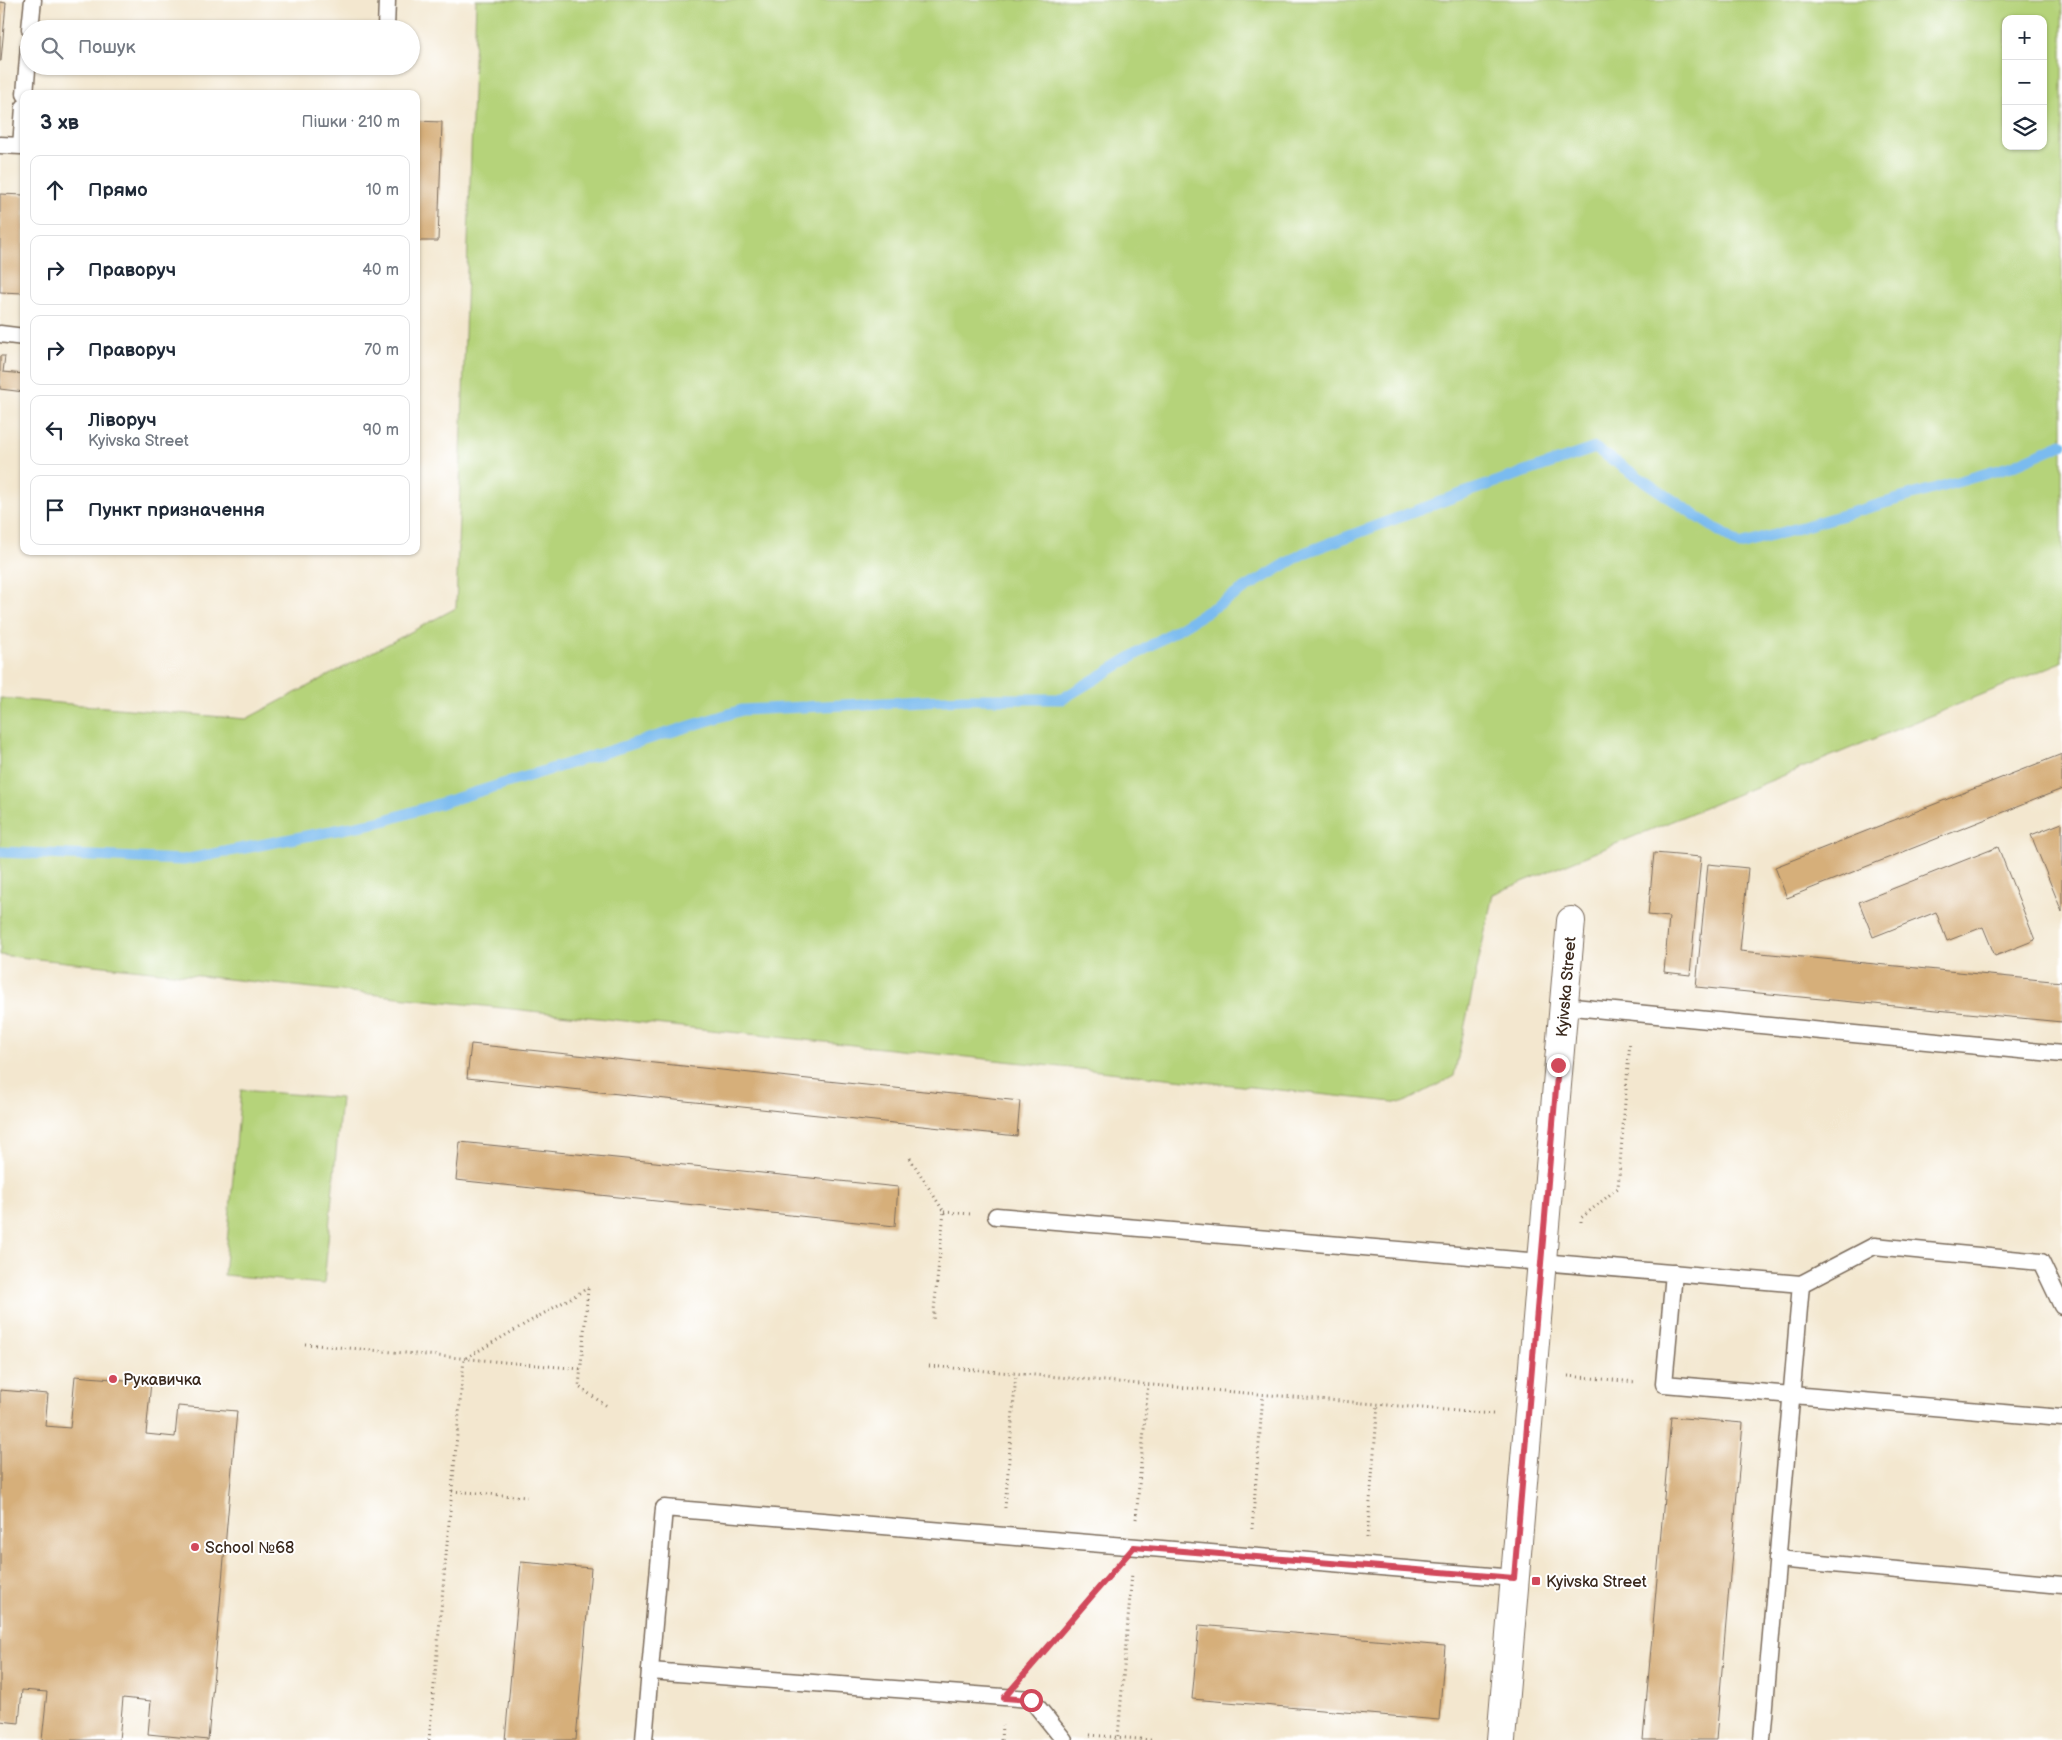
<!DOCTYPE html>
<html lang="uk">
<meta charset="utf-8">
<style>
body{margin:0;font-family:"Balsamiq Sans",sans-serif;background:#f2f2f3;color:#1f2937}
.controls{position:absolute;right:15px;top:15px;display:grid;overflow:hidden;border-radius:10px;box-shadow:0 1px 4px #0004}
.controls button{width:45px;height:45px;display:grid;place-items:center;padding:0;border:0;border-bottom:1px solid #e0e1e3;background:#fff;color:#1f2937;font:25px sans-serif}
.stop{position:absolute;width:15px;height:15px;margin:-11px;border:4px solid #d1495b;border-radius:50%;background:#fff}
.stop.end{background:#d1495b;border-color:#fff;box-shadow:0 1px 5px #0008}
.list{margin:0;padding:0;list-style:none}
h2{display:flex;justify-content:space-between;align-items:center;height:65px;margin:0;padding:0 20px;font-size:21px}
h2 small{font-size:16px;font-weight:400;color:#747a83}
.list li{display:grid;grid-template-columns:32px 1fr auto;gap:15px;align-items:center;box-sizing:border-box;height:70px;margin:0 10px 10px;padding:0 10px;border:1px solid #e0e1e3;border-radius:10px}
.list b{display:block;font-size:19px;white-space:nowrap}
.list p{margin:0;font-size:16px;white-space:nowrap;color:#747a83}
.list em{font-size:16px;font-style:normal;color:#747a83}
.icon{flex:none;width:28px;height:28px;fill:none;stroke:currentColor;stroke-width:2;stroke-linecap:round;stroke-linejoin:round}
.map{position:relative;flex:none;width:2062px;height:1740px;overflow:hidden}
.search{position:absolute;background:#fff;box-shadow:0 1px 4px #0004;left:20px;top:20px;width:400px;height:55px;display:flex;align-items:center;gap:12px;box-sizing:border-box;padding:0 18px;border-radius:28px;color:#747a83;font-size:19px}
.panel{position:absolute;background:#fff;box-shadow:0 1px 4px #0004;left:20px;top:90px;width:400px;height:465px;border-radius:10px}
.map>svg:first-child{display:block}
.green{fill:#b5d37a;stroke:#787e4c;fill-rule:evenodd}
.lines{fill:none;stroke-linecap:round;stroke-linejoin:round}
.stream{stroke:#7abbef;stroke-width:11}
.building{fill:#d6af7a}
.service-casing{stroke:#7b6c5c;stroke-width:19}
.minor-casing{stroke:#7b6c5c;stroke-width:30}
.path{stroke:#7b6c5c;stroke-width:3;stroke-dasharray:1 4;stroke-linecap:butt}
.service{stroke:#fff;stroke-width:16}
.minor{stroke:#fff;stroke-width:28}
.route{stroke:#d1495b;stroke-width:6}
.poi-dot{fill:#d1495b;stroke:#fff;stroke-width:2}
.labels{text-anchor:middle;stroke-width:4;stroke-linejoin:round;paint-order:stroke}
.street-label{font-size:16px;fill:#3b2a1e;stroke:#fff}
.poi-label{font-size:16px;fill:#3b2a1e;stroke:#fff;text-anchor:start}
</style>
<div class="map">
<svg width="2062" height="1740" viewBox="0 0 2062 1740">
<rect width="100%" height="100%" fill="#fff"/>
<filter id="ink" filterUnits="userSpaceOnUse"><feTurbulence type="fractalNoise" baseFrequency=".02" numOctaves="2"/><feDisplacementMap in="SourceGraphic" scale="10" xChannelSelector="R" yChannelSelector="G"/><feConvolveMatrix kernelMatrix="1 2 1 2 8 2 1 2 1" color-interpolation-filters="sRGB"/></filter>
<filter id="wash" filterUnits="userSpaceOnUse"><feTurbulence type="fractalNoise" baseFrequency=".0096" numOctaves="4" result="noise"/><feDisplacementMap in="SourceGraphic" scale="20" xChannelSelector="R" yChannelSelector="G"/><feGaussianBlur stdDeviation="1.12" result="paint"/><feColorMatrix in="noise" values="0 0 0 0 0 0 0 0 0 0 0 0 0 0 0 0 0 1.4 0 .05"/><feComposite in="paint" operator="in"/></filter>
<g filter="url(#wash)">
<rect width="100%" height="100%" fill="#f3e7cf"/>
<g class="green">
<path d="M476,0H2062V662L1493,894L1454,1076L1403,1103L0,955V698L246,719L456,608ZM2006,19H2043V146H2006Z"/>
<path d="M241,1090L341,1098L324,1284L224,1275Z"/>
</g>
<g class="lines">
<path class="stream" d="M0,852L183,860L383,821L742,710L964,699H1062L1304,553L1464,493L1595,448L1740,545L2012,466L2062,444"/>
</g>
<g id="blocks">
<g class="building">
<path d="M0,2L6,3L1,61H0Z"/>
<path d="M416,121L442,122L438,241H416Z"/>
<path d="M0,194L24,195V293L0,292Z"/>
<path d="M0,356H5L3,372L24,374V392L0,389Z"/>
<path d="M2062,754V789L1787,898L1775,867Z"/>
<path d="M2062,823V912L2031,835Z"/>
<path d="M1998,847L2035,940L1995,956L1983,927L1947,941L1936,912L1873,937L1859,902Z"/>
<path d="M1654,853L1701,857L1690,975L1664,972L1669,917L1648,915Z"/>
<path d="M1708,864L1748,868L1740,951L2062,982V1022L1696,987Z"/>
<path d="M471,1044L1020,1101L1017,1136L467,1078Z"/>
<path d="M460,1142L898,1187L895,1226L456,1180Z"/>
<path d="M75,1376L151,1382L146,1434L175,1437L178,1406L237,1411L208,1740L148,1734L151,1701L123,1698L119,1740H42L47,1692L22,1690L19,1723L0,1721V1390L48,1394L45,1426L70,1428Z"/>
<path d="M1671,1417L1743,1423L1716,1740H1643Z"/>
<path d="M521,1562L591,1568L576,1740H505Z"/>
<path d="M1199,1625L1445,1646L1439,1720L1192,1699Z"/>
</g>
</g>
</g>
<g filter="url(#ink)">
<use href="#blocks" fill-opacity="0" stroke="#7b6c5c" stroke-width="1"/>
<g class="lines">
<g class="service-casing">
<g id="service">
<path d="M30,29L33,0"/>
<path d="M386,29L387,0"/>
<path d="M25,94L29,46"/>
<path d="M0,145L21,146L24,107"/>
<path d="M0,334L24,337"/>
<path d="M1563,1006L2062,1054"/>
<path d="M996,1216L1801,1284L1874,1246L2041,1262L2062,1306"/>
<path d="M1674,1273L1664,1384L2062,1418"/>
<path d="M1777,1559L2062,1585"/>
<path d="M650,1671L1031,1699L1064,1740"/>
<path d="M644,1740L664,1508L1515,1578"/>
<path d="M1762,1740L1801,1284"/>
</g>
</g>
<g class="minor-casing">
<g id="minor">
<path id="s1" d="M1501,1740L1571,921"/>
</g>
</g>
<g class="path">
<path d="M910,1158L944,1212L933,1321"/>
<path d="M944,1212L971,1214"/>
<path d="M1581,1222V1218L1618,1188L1630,1041"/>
<path d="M588,1289L579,1387L607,1406"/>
<path d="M305,1344L581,1369"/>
<path d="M929,1366L1493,1414"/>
<path d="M1568,1376L1636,1382"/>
<path d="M452,1491L527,1497"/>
<path d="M1005,1508L1016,1374"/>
<path d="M1136,1519L1148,1385"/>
<path d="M1252,1529L1263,1395"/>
<path d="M1367,1538L1378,1404"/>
<path d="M1027,1672L1112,1572"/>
<path d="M1090,1735L1151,1740"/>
<path d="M429,1740L464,1359L588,1288"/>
<path d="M1001,1740L1002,1725"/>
<path d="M1115,1740L1118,1737L1132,1573"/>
</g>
<use href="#service" class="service"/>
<use href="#minor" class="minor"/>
</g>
</g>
<g class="lines" filter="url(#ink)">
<path class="route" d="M1031,1700L1004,1698L1134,1547L1514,1578L1558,1065"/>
</g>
<g class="poi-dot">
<circle cx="113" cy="1379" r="5"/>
<circle cx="195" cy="1547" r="5"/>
<rect x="1531" y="1576" width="10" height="10" rx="2.5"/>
</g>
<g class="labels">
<g class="street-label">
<text dy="6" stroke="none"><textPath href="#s1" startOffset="756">Kyivska Street</textPath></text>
</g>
<g class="poi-label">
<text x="123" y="1385">Рукавичка</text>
<text x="205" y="1553">School №68</text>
<text x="1546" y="1587">Kyivska Street</text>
</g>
</g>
</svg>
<div class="controls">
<button>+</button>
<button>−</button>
<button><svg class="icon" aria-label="layers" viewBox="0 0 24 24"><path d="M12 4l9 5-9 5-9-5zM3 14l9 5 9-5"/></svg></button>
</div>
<div class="stop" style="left:1031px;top:1700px"></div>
<div class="stop end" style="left:1558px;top:1065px"></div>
<div class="search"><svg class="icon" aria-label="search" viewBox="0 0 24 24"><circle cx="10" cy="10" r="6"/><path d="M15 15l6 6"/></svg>Пошук</div>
<section class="panel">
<h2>3 хв<small>Пішки · 210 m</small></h2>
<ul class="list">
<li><svg class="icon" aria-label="ahead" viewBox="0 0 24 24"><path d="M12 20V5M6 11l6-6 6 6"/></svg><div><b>Прямо</b></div><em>10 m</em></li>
<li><svg class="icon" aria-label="right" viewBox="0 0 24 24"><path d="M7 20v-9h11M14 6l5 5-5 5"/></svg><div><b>Праворуч</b></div><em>40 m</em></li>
<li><svg class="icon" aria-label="right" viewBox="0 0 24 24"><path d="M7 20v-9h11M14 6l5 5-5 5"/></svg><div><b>Праворуч</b></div><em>70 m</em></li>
<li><svg class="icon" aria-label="left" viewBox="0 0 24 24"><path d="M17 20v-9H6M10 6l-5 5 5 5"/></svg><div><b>Ліворуч</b><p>Kyivska Street</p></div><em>90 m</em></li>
<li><svg class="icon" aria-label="arrive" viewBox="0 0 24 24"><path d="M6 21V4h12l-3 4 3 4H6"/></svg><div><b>Пункт призначення</b></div></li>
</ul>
</section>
</div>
